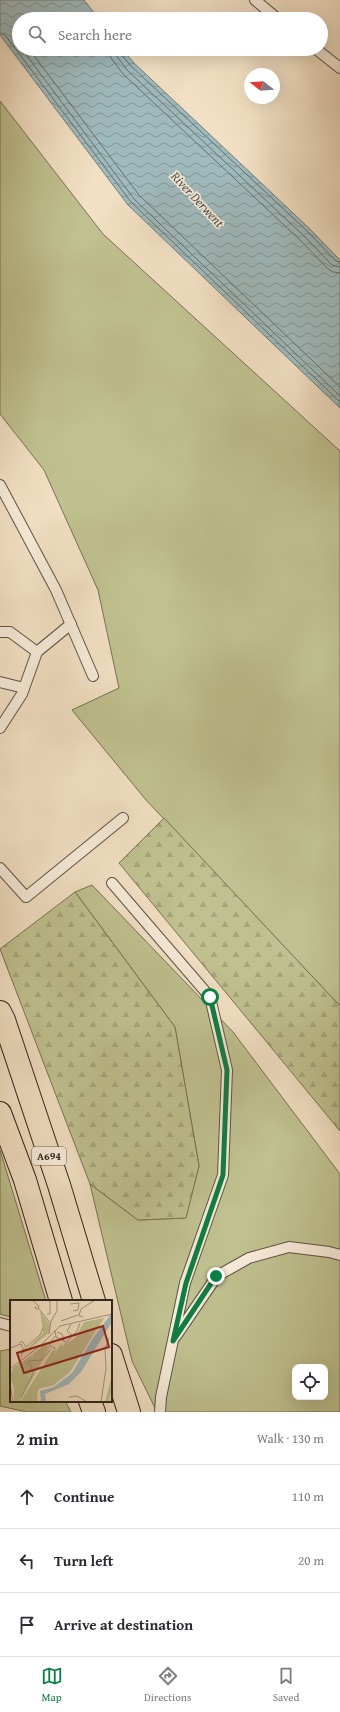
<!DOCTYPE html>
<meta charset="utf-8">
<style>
body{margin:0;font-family:"Gentium Book Plus",serif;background:#f2f2f3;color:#2b2b33}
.controls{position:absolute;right:12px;bottom:12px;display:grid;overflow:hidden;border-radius:8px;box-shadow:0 4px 16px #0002}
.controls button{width:36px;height:36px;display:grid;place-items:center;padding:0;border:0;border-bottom:1px solid #e1e1e2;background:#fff;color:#2b2b33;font:20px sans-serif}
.compass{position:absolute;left:244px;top:68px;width:36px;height:36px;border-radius:50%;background:#fff;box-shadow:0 4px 16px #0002;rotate:287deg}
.stop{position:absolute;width:12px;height:12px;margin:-9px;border:3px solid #0b8043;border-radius:50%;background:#fff}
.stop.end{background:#0b8043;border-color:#fff;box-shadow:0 1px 4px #0008}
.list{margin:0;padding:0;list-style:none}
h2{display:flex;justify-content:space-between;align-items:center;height:52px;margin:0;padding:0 16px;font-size:17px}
h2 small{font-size:13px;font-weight:400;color:#7c7c81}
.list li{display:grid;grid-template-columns:26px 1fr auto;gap:12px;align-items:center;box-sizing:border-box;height:64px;padding:0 16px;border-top:1px solid #e1e1e2}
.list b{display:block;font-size:15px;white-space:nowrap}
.list em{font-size:13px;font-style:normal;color:#7c7c81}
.icon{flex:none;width:22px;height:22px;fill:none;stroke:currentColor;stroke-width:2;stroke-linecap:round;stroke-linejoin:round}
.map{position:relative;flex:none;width:340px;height:1412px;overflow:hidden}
.search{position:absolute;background:#fff;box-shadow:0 4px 16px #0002;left:12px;right:12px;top:12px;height:44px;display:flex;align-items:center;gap:10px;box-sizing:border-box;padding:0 14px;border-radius:22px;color:#7c7c81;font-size:15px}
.sheet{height:244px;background:#fff}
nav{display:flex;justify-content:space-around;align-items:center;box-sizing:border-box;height:56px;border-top:1px solid #e1e1e2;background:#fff;font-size:11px;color:#7c7c81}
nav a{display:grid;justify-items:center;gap:2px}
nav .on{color:#0b8043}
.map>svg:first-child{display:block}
.grass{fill:#c0c190;stroke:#777256;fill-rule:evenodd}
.forest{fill:url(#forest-firs);stroke:#777256}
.water{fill:url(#water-waves);stroke:#727f7d}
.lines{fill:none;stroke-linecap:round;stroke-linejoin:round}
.shore{stroke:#66706c;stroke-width:1}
.service-casing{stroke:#5f5345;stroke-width:12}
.primary-casing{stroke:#2e241b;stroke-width:24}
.service{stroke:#f7ebd9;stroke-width:10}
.primary{stroke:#f2e0c4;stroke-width:22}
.route{stroke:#0b8043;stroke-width:5}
.labels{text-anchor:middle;stroke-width:3.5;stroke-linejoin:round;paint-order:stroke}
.shield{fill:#f7ebd9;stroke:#6a6054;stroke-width:1}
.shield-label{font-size:11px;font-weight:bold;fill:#2e241b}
.water-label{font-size:13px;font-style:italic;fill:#50514c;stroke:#f7ebd9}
.inset-road{fill:none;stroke:#a49580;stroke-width:1}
.view{fill:#8f2418;fill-opacity:0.15;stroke:#8f2418;stroke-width:2}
.inset-edge{fill:none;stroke:#2e241b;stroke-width:2}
</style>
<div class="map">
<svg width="340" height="1412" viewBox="0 0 340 1412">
<defs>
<pattern id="forest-firs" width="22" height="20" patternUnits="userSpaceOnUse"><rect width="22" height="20" fill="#c0c190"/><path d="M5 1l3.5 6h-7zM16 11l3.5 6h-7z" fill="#a5a67c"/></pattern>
<pattern id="water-waves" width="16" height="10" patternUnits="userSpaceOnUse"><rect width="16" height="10" fill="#9fbbbe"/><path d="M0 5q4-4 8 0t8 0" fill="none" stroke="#82989a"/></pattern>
</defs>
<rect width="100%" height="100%" fill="#f2e0c4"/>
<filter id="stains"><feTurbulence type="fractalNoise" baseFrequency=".005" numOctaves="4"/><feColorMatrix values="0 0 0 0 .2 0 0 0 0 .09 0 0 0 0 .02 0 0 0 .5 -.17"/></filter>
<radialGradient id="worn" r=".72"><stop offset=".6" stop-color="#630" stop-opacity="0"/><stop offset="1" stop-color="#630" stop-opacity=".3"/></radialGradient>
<g class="grass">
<path d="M0,101L103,234L340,451V1006L146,800L72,710L119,688L98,590L44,470L0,414Z"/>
<path d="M92,885L233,1032L340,1174V1412H157L132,1361L90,1184L138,1220L185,1218L199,1166L175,1027L75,892ZM295,1367H325V1397H295Z"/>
<path d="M0,1150L46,1301H11V1317L0,1314Z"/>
<path d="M11,1349V1401H65L71,1412H27L0,1406V1351Z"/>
</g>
<g class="forest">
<path d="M164,818L340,1006V1131L119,863Z"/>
<path d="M75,892L175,1027L199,1166L186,1218L138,1220L90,1184L0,949Z"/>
</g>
<path class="water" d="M0,0H84L99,19H19V49H122L134,63L310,229L340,260V408L128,205L0,35Z"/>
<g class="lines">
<g class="shore">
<path d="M0,33L5,35L131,202L340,402"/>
<path d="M22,49L134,199L340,396"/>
<path d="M29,49L139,195L340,387"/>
<path d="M109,49L111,58L123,74L300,240L328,269L333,272L340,273"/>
<path d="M115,49L116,55L127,70L304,236L332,265L340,267"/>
<path d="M120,49V53L131,66L308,232L336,261L340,262"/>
</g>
<g class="service-casing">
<g id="service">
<path d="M255,0L278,19"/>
<path d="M316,49L340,68"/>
<path d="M0,485L56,590L93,676"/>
<path d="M0,632H10L37,652"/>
<path d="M0,682L24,688"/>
<path d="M0,728L22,694L37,652L71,624"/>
<path d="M0,868L26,897L123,818"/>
<path d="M112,883L210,997L227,1070L223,1175L185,1283L161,1397L160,1412"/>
<path d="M0,1323L11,1326"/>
<path d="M176,1336L217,1276L249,1258L289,1247L329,1252L340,1255"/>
</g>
</g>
<g class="primary-casing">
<g id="primary">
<path d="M0,1012L4,1020L59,1185L94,1301"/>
<path d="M0,1113L25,1180L61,1301"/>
<path d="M111,1355L129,1412"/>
<path d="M90,1401L94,1412"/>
</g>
</g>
<use href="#service" class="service"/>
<use href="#primary" class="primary"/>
</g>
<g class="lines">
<path class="route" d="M210,997L227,1070L223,1175L186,1283L173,1341L216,1276"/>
</g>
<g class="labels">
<rect class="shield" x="32" y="1147" width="34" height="18" rx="3"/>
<g class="shield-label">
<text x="49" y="1160">A694</text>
</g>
<g class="water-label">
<text transform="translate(198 199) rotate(47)" y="5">River Derwent</text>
</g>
</g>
<g transform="translate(10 1300)">
<rect width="102" height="102" fill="#f2e0c4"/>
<path d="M30,11L40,25V32L13,54V48H18L33,33ZM94,18L60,72L44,85L28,89L27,102H14L51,44L53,46L65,38L74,22ZM40,47L9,102H4V87L0,78L3,68L23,54L21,57L34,56Z" fill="#c0c190"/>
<path d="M35,44L40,47L34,56L22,60L23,54ZM43,50L46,51L34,74L14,102H10ZM102,50V88L99,102H95L101,79Z" fill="#c0c190"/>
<path d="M102,13V22L71,72L59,84L35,94L36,102H31L30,91L44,87L62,73L83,38Z" fill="#9fbbbe"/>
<path class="inset-road" d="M22,0L29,6L28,9L25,8L26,6M60,4L69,3L68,10L63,11M29,9L41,24M37,14H40V0M69,15L71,9L85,0M51,21L68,15L73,17M61,24L57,31L63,36M45,30L46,37L56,42M47,32L52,34L54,41M39,34L41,21L47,11V0M45,36L39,45L46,49M9,43L12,41L16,47L30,35L33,28M54,45L67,31L70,23M0,48L11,44L13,49L11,57M18,61L32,60L41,49M0,69L31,45L50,26L102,14M0,83L3,102M59,97L67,96L77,102M11,98L23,74L21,65L15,62M91,102L96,68L95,49L99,38"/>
<path class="view" d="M93,26L99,47L14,73L7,53Z"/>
<rect width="102" height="102" class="inset-edge"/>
</g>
<rect width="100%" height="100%" filter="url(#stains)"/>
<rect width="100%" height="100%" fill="url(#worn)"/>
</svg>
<div class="controls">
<button><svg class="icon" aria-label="locate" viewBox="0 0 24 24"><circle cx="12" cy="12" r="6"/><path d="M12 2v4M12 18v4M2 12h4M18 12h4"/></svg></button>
</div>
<svg class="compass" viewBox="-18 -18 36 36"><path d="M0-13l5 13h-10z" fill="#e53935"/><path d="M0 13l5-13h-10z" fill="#7c7c81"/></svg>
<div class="stop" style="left:210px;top:997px"></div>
<div class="stop end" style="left:216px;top:1276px"></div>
<div class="search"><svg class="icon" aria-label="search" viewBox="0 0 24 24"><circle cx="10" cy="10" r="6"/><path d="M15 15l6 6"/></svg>Search here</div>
</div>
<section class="sheet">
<h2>2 min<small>Walk · 130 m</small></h2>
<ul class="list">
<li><svg class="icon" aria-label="ahead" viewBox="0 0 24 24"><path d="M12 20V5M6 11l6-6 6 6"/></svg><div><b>Continue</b></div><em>110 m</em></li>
<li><svg class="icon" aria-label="left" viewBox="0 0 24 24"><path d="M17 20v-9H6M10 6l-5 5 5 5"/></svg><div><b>Turn left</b></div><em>20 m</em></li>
<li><svg class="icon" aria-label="arrive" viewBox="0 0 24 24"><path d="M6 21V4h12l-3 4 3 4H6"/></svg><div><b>Arrive at destination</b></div></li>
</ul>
</section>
<nav>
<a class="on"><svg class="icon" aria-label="map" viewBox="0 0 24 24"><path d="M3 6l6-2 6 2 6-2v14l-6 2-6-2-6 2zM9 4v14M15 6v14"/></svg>Map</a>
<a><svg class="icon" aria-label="directions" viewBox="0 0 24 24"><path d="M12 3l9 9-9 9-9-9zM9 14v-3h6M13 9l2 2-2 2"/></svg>Directions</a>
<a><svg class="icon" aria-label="saved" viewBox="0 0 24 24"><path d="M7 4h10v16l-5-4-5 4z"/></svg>Saved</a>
</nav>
